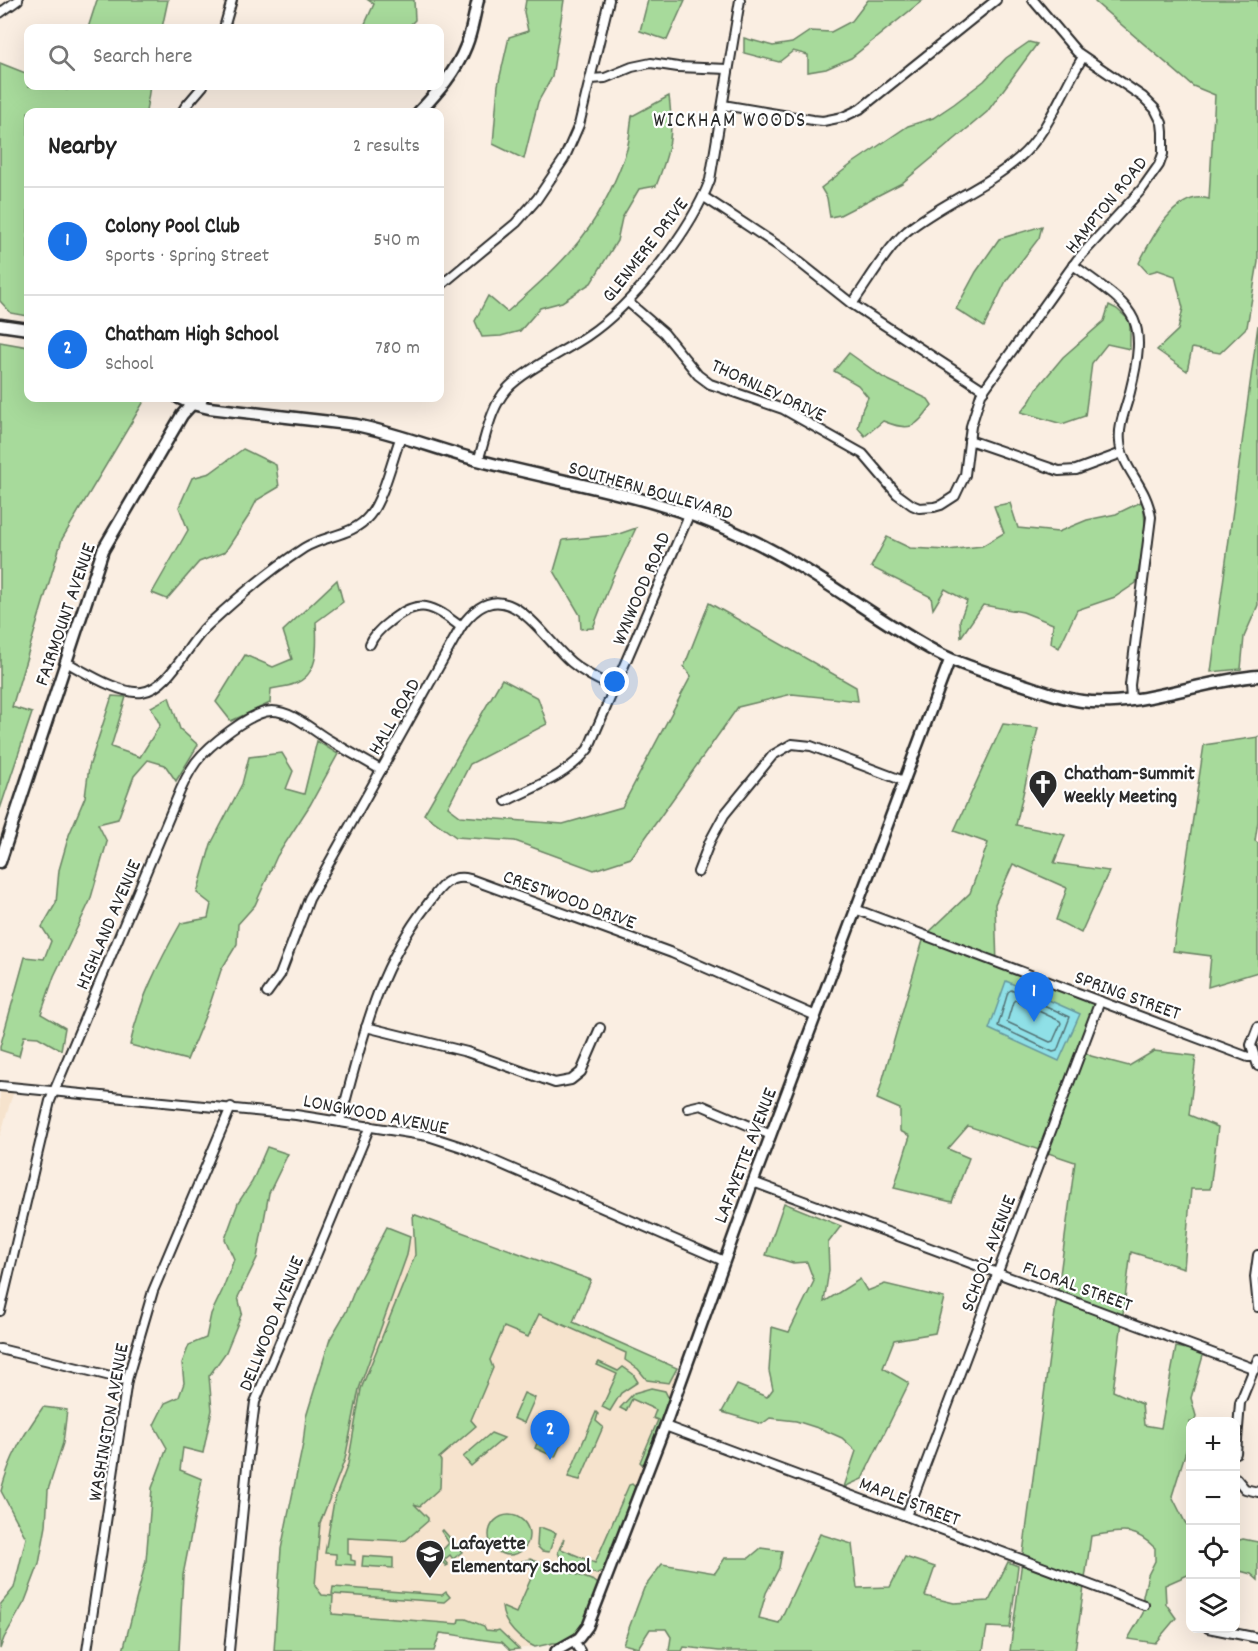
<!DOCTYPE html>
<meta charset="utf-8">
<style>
body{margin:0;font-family:Dekko,sans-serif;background:#f2f2f2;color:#222}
.controls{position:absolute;right:18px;bottom:18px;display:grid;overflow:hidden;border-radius:12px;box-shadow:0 6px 24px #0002}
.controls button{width:54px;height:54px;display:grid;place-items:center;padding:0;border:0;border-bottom:2px solid #e0e0e0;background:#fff;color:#222;font:30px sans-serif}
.you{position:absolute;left:615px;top:682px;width:21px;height:21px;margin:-15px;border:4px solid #fff;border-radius:50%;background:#1a73e8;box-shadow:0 0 0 9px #1a73e833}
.badge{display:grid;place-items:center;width:39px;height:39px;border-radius:50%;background:#1a73e8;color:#fff;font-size:20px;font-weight:700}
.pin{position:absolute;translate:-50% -50px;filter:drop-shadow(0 2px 3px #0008)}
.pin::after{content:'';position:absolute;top:32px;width:21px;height:18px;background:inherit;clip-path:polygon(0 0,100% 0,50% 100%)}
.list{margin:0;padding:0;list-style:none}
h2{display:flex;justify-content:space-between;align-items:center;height:78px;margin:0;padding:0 24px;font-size:26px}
h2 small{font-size:20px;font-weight:400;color:#767676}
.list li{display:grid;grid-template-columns:39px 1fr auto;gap:18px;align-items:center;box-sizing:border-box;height:108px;padding:0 24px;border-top:2px solid #e0e0e0}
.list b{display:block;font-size:22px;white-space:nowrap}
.list p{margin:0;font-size:20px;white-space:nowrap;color:#767676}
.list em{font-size:20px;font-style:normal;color:#767676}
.icon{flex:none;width:33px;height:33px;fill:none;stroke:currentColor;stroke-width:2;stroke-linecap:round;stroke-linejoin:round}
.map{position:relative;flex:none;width:1258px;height:1651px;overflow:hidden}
.search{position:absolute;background:#fff;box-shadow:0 6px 24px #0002;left:24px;top:24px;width:420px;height:66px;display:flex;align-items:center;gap:15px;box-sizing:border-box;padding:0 21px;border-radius:12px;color:#767676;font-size:22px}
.panel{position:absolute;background:#fff;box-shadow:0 6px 24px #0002;left:24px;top:108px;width:420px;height:294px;border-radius:12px}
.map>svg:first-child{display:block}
.built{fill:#f6e3cd}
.green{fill:#a7da9b;stroke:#698263;stroke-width:1.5}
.water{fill:#8fe0e7;stroke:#67989c;stroke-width:1.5}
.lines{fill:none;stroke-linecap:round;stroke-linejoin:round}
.shore{stroke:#537376;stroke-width:1.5}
.minor-casing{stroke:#2b2b2b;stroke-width:12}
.tertiary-casing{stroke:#2b2b2b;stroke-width:14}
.secondary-casing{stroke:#2b2b2b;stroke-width:15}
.minor{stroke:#fff;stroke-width:8}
.tertiary{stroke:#fff;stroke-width:9}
.secondary{stroke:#fff;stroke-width:10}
.labels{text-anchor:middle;stroke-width:4.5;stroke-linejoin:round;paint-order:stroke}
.street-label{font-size:20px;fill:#2b2b2b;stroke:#fff}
.poi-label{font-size:20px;font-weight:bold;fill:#2b2b2b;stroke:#fff;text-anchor:start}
.neighbourhood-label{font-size:21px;letter-spacing:1.5px;fill:#2b2b2b;stroke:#fff}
</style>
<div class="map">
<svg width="1258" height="1651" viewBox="0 0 1258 1651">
<rect width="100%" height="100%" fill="#faeee2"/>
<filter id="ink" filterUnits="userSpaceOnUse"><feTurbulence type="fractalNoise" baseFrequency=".0167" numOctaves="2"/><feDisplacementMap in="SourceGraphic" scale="12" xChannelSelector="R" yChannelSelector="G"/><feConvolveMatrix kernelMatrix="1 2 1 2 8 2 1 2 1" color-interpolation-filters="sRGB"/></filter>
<g filter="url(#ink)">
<g class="built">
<path d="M0,1086L15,1087L0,1136Z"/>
<path d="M418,1219L591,1280L571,1328L677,1376L586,1620L564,1643L510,1650L502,1642H491L453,1634L322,1622L314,1608L320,1523L345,1459L359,1389Z"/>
</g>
<g class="green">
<path d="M97,0H168L162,28H88Z"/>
<path d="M368,0H414L415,20L407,28H363L374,4Z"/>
<path d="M526,0H564L552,77L538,102L524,159L493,144L498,85L509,37L528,31L524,12Z"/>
<path d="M648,0H685L667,40L640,31Z"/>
<path d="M868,0H923L851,58L826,69L808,72V55L793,51L779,62L744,53V38L773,46L792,43L810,31L831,32L852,21Z"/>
<path d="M1096,0H1258V262L1247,327L1220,353L1192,348L1187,371L1157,350L1178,330L1183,308L1175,276L1158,270L1148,273L1139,263C1151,239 1176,189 1209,199L1215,95L1193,86L1095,2Z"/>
<path d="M1029,42L1037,44L987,112L943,149L902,183L840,215L830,217L827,198L821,188L853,163L908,126L933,118L954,104L984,81L1006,58Z"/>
<path d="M0,63L28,74V86H56L67,90L69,86H150L146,112H28V316L11,313L0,301Z"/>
<path d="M669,96C674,135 670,150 656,186L639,189L622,218L617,241L591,283L562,302L540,308L520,331L501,336L482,337L475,321L488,296L507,312C533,289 562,264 583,236C601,213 618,177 627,149C630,138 630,127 632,116Z"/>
<path d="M1042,226L1039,238L1006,281L984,327L956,309L976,272L999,239Z"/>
<path d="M1109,305L1117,309L1130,321V349L1107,344L1092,363L1085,416L1062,424L1021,412L1030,401L1038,387L1063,357L1104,321Z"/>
<path d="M1258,325V605L1244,637L1241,669L1211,672Z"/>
<path d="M0,342L28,347V398H146L62,539L12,707L32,713L0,809Z"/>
<path d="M849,353L884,378L928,399L932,405C915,428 911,432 883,421L865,436L858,428L862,410L868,397L858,385L834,371Z"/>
<path d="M243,449L276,465L279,487L257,500L248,517L225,552L199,562L167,599L152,593L188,530L179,507L192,478L210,473Z"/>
<path d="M1143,501L1146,534L1136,583L1115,597L1077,610L1059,648L1051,643L1053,624L1023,612L983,605L961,637L960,620L967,601L945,589L933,609L931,597L871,567L887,537L910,548L948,550L982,546L1004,533L994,506L1010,503L1018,528L1058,532L1087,520L1116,514Z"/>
<path d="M636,528L612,579L593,628L581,629L580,615L554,571L563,540L616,535Z"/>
<path d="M337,580L343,602L316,622C317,645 320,675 294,684C287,687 278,687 271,689L270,703L231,721L216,702L245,655L273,667L292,659L283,631Z"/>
<path d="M709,603L856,687L858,701L792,694L738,707L631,858L594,870L515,841L456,837L424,814L502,679L538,698L547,724L470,764L448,807L460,816L563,824L622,807L691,676L684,667Z"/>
<path d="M112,696L126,697L111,747L140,757L160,725L151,707L169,697L180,729L198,745L176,781L165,765L148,760L134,776L118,819L98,824L107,842L90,901L54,976L41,1014L65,1028L61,1050L38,1037L24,1036L19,1056L0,1050V1047L25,957L44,959L51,941L42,927L56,903L59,870L69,835L85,797L89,767Z"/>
<path d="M1003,724L1038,728L1016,825L1065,835L1054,863L1109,871L1081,933L1056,920L1067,888L1013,864L995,904L997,966L1095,1002L1080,1049L1091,1056L1129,1066L1154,1051L1196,1056L1189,1115L1218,1127L1210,1189H1191L1184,1268L1131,1252L1113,1391L1142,1404L1144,1425L1161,1428L1176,1347L1204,1352L1191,1398L1196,1416L1195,1421L1190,1422V1438L1172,1496L1185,1522L1190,1529V1574L1165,1585L1166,1604L1176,1618L1155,1643L1128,1639L1143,1613V1596L1148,1575L1155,1561V1548C1132,1525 1120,1532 1091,1536L1075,1651H1010L1075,1162L968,1126L948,1149L969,1158L952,1202L894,1188L910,1136L900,1131V1109L877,1099L924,937L970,893L988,843L954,831Z"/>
<path d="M1258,737V821L1255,841L1258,843V972L1208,987L1211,956L1173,951L1204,745Z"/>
<path d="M317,741L338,754L310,805L277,856L255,905L238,924L237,944L221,970L210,1004L187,1060L130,1045C139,1001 159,962 181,923L208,918L211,904L197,893L211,844L242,784L249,757L282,753L293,771L286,789L304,794Z"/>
<path d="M267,1147L288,1154L269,1193L257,1258L238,1297L242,1313L226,1352L209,1376L212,1410L203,1453L183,1448L180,1470L202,1479L183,1575L179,1651H123L146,1561L152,1488L167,1448L154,1425L165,1403L179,1397L184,1383L182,1363L189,1345L206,1338L211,1314L222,1291L234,1259L225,1239L238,1203L252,1182Z"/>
<path d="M784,1203L841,1226L828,1243L829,1270L824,1302L860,1279L867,1291L885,1284L944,1298L935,1333L894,1340L883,1368L909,1383L862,1479L844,1487L856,1451L842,1438L824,1430L796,1421L770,1418L762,1424L722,1412L737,1385L767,1397L773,1389L769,1371L772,1327L789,1332L814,1281L807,1262L793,1263L766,1255Z"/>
<path d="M413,1214L591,1280L573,1322L677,1368L669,1383L647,1380L638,1369L625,1360L626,1353L539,1314L528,1337L504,1327L490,1360L493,1368L471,1420L476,1426L439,1458L441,1461L440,1488L420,1506L414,1504L428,1518V1521L406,1540L401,1541L348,1538V1554L351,1555V1560L355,1561V1565L336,1564V1554L325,1553L334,1501L348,1464L361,1389L415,1255Z"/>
<path d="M387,1227L410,1236L407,1255L359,1389L345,1459L320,1523L315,1586L322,1595L333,1596L332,1614L458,1624L459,1619H466L484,1626L486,1630L496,1631L499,1630L519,1649L510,1650L502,1642C482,1641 462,1635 440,1633L434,1651H274L281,1549L303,1444L306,1417L330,1339L346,1312L357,1284Z"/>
<path d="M599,1362L618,1371L623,1367L633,1374L638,1382L621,1393L610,1411L602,1407L617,1374L597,1365Z"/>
<path d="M651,1388L665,1391L669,1399L644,1463L642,1464L640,1462L658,1420L653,1418L656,1410L632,1399L626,1411L620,1408L634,1393Z"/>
<path d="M524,1393L535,1398L524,1423L513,1418Z"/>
<path d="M43,1407L67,1410L63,1443L48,1490L46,1526L39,1564L25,1601L4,1638L0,1649V1605L14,1588L26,1538L1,1491C10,1456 23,1436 43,1407Z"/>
<path d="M596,1412L598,1414L596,1421L603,1427L580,1480L568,1477Z"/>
<path d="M542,1431L563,1440L555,1457L535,1448Z"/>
<path d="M491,1433L504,1438L471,1466L463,1457Z"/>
<path d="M632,1484L635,1487L604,1570L596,1574L561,1560L558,1552L564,1538L561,1549L595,1563L629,1485Z"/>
<circle cx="509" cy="1535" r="20"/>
<path d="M538,1528H543L556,1533L549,1552L542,1551L537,1546Z"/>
<path d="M443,1530L462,1552L453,1559L450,1555L444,1560L448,1565L446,1566L437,1556L449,1543L441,1531Z"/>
<path d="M820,1534L852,1544L857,1588L890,1587L905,1557L935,1567L925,1596L954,1603L989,1601L1008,1562L1018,1566L1010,1628L987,1627L983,1651H719L684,1647L682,1651H669L671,1637L666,1629H650L638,1648L623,1644L644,1588L662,1564L715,1573L725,1558H749L761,1548L782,1551L779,1568L766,1593L759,1618L779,1623Z"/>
<path d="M1243,1539L1258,1542V1580L1251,1574L1240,1571L1236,1590V1541Z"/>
<path d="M363,1556L393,1558V1568L362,1566Z"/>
<path d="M530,1559L545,1565L546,1563L594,1581L598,1584L584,1625L579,1633L564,1643H553L535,1647C521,1641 503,1625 502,1607L516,1613L535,1569L528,1566L508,1570V1565Z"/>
<path d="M333,1587L442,1595L446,1592L450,1597L444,1602L332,1594Z"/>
</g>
<path class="water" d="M1006,981L1080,1014L1059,1061L989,1029Z"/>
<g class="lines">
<g class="shore">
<path d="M1011,990L1070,1017L1057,1051L1053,1052L998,1026L1008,992Z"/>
<path d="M1015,1000L1060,1021L1061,1023L1053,1041L1050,1042L1007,1022L1013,1002Z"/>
</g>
<g class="minor-casing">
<g id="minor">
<path d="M0,13L18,0"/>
<path d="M224,28L232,0"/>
<path d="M591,79L605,78L632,67L651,63L678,67L728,69"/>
<path d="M723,105L813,120L823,121L843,117L860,109L996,0"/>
<path d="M182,112L185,107L203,86"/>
<path d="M704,197L783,249L852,304L984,390"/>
<path d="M1073,265C1133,309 1150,313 1130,392C1126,408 1118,425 1120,442C1122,469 1147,486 1151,517L1130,685L1131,700"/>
<path d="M440,286L516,223L537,199L564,159L579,125L609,0"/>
<path d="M628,302L664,333L698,375L710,384L783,409L854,449L863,454L897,494L912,505L919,508L934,507L941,505L955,496L965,475L971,426L981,394L1077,260L1142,189L1159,165L1163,154V132L1162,123L1155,109L1143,97L1077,52L1033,0"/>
<path d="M852,304C868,282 887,248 907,231C942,203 986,187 1019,158C1049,132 1062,90 1083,57"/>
<path d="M969,440L1059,471L1076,470L1122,453"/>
<path d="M478,461C486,437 490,408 507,389C523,371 565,351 587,336C632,306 691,231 710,180L740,0"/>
<path d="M370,644C374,634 381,628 389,622C420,597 432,605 461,627"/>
<path d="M66,662C85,672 121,695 142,692C170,688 188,643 208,625C237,598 270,570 304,548C325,535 353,536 369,516C383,500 393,457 401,436"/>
<path d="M506,801C536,786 567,776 588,749L689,515"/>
<path d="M698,872L710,841L724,815L773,755L792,744L811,746L904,781"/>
<path d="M855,909L1248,1057H1254"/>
<path d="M267,993L280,975L309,899L461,627C504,566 539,634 571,662C585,674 599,680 615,688"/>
<path d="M366,1027L467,1052L555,1083L571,1080L581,1072L600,1028"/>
<path d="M1258,1027L1251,1045L1258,1066"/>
<path d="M0,1086L296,1115L428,1136L462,1147L724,1261"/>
<path d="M688,1108L701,1105L771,1135"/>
<path d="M340,1121C362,1042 375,972 427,905C439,889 448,873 470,879L672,953L816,1016"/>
<path d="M753,1182L1255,1369"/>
<path d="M1258,1255L1255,1277L1258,1307"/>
<path d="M0,1311L50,1101L175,803C181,788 187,774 196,762C208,746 251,711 272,711C292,711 312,730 329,740C346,750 364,760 381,770"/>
<path d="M0,1349L127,1380"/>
<path d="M665,1426L1144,1605"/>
<path d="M1236,1453L1240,1403L1258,1359"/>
<path d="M1236,1478L1245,1489L1258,1492"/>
<path d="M906,1516L1100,1001"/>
<path d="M1208,1628L1258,1638"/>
<path d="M574,1642L580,1651"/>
<path d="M87,1651L127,1380L153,1291L231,1107"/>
<path d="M229,1651L248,1456L255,1402L370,1126"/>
</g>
</g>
<g class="tertiary-casing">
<path id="tertiary" d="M556,1651L579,1638L588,1626L665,1426L753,1182L950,659"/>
</g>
<g class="secondary-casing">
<g id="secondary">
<path d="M419,112C437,93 456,72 466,46C472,32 474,15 478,0"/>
<path d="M0,325L28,329"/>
<path d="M179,398L192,404L209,408L356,425C399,434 439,450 481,461C569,484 663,497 745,537C810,567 865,612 927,647C954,663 983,671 1012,681C1035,688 1058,698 1082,701C1135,709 1203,680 1258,676"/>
<path d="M0,862L103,550L182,415L192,404L202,398"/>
</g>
</g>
<use href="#minor" class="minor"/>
<use href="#tertiary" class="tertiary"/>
<use href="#secondary" class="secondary"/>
</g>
</g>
<defs>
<g id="church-pin" transform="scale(1.5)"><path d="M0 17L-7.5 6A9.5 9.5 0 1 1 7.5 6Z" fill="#2b2b2b" stroke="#fff"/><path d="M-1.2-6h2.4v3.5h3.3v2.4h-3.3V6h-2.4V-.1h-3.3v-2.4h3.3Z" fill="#fff"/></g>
<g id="school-pin" transform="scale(1.5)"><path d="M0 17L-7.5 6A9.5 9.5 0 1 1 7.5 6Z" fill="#2b2b2b" stroke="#fff"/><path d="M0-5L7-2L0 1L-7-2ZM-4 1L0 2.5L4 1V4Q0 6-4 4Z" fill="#fff"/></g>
</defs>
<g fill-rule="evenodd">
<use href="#church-pin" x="1043" y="784"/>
<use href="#school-pin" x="430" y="1554"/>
</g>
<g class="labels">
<g class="street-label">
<text transform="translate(1105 204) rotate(-51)" y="7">HAMPTON ROAD</text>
<text transform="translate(644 249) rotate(-52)" y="7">GLENMERE DRIVE</text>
<text transform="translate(769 389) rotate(25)" y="7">THORNLEY DRIVE</text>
<text transform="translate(651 489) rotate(16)" y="7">SOUTHERN BOULEVARD</text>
<text transform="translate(640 588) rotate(-67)" y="7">WYNWOOD ROAD</text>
<text transform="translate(64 614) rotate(-71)" y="7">FAIRMOUNT AVENUE</text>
<text transform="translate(393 716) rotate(-60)" y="7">HALL ROAD</text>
<text transform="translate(570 898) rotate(20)" y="7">CRESTWOOD DRIVE</text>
<text transform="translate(107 924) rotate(-67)" y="7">HIGHLAND AVENUE</text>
<text transform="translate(1128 994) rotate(20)" y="7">SPRING STREET</text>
<text transform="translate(376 1113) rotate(11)" y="7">LONGWOOD AVENUE</text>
<text transform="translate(744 1155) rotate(-69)" y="7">LAFAYETTE AVENUE</text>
<text transform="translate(987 1253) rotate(-69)" y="7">SCHOOL AVENUE</text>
<text transform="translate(1078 1285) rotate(20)" y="7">FLORAL STREET</text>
<text transform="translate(270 1323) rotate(-68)" y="7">DELLWOOD AVENUE</text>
<text transform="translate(107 1422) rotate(-80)" y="7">WASHINGTON AVENUE</text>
<text transform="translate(910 1500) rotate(21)" y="7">MAPLE STREET</text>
</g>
<g class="poi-label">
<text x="1064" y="779">Chatham-Summit<tspan x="1064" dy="23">Weekly Meeting</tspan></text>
<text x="451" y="1549">Lafayette<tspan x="451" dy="23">Elementary School</tspan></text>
</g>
<g class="neighbourhood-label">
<text x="730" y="126">WICKHAM WOODS</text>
</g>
</g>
</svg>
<div class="controls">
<button>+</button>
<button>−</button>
<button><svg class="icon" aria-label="locate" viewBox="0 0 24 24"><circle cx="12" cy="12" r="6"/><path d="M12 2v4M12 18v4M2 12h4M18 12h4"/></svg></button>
<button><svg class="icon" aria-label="layers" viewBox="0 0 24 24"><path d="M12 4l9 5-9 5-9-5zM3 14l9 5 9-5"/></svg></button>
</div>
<div class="you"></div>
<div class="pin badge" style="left:1034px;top:1022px">1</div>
<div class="pin badge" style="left:550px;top:1460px">2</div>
<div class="search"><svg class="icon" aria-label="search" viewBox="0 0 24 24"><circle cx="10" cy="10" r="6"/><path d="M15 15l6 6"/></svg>Search here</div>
<section class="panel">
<h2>Nearby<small>2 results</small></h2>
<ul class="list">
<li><span class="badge">1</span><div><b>Colony Pool Club</b><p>Sports · Spring Street</p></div><em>540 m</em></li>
<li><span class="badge">2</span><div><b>Chatham High School</b><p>School</p></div><em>780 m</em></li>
</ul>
</section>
</div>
